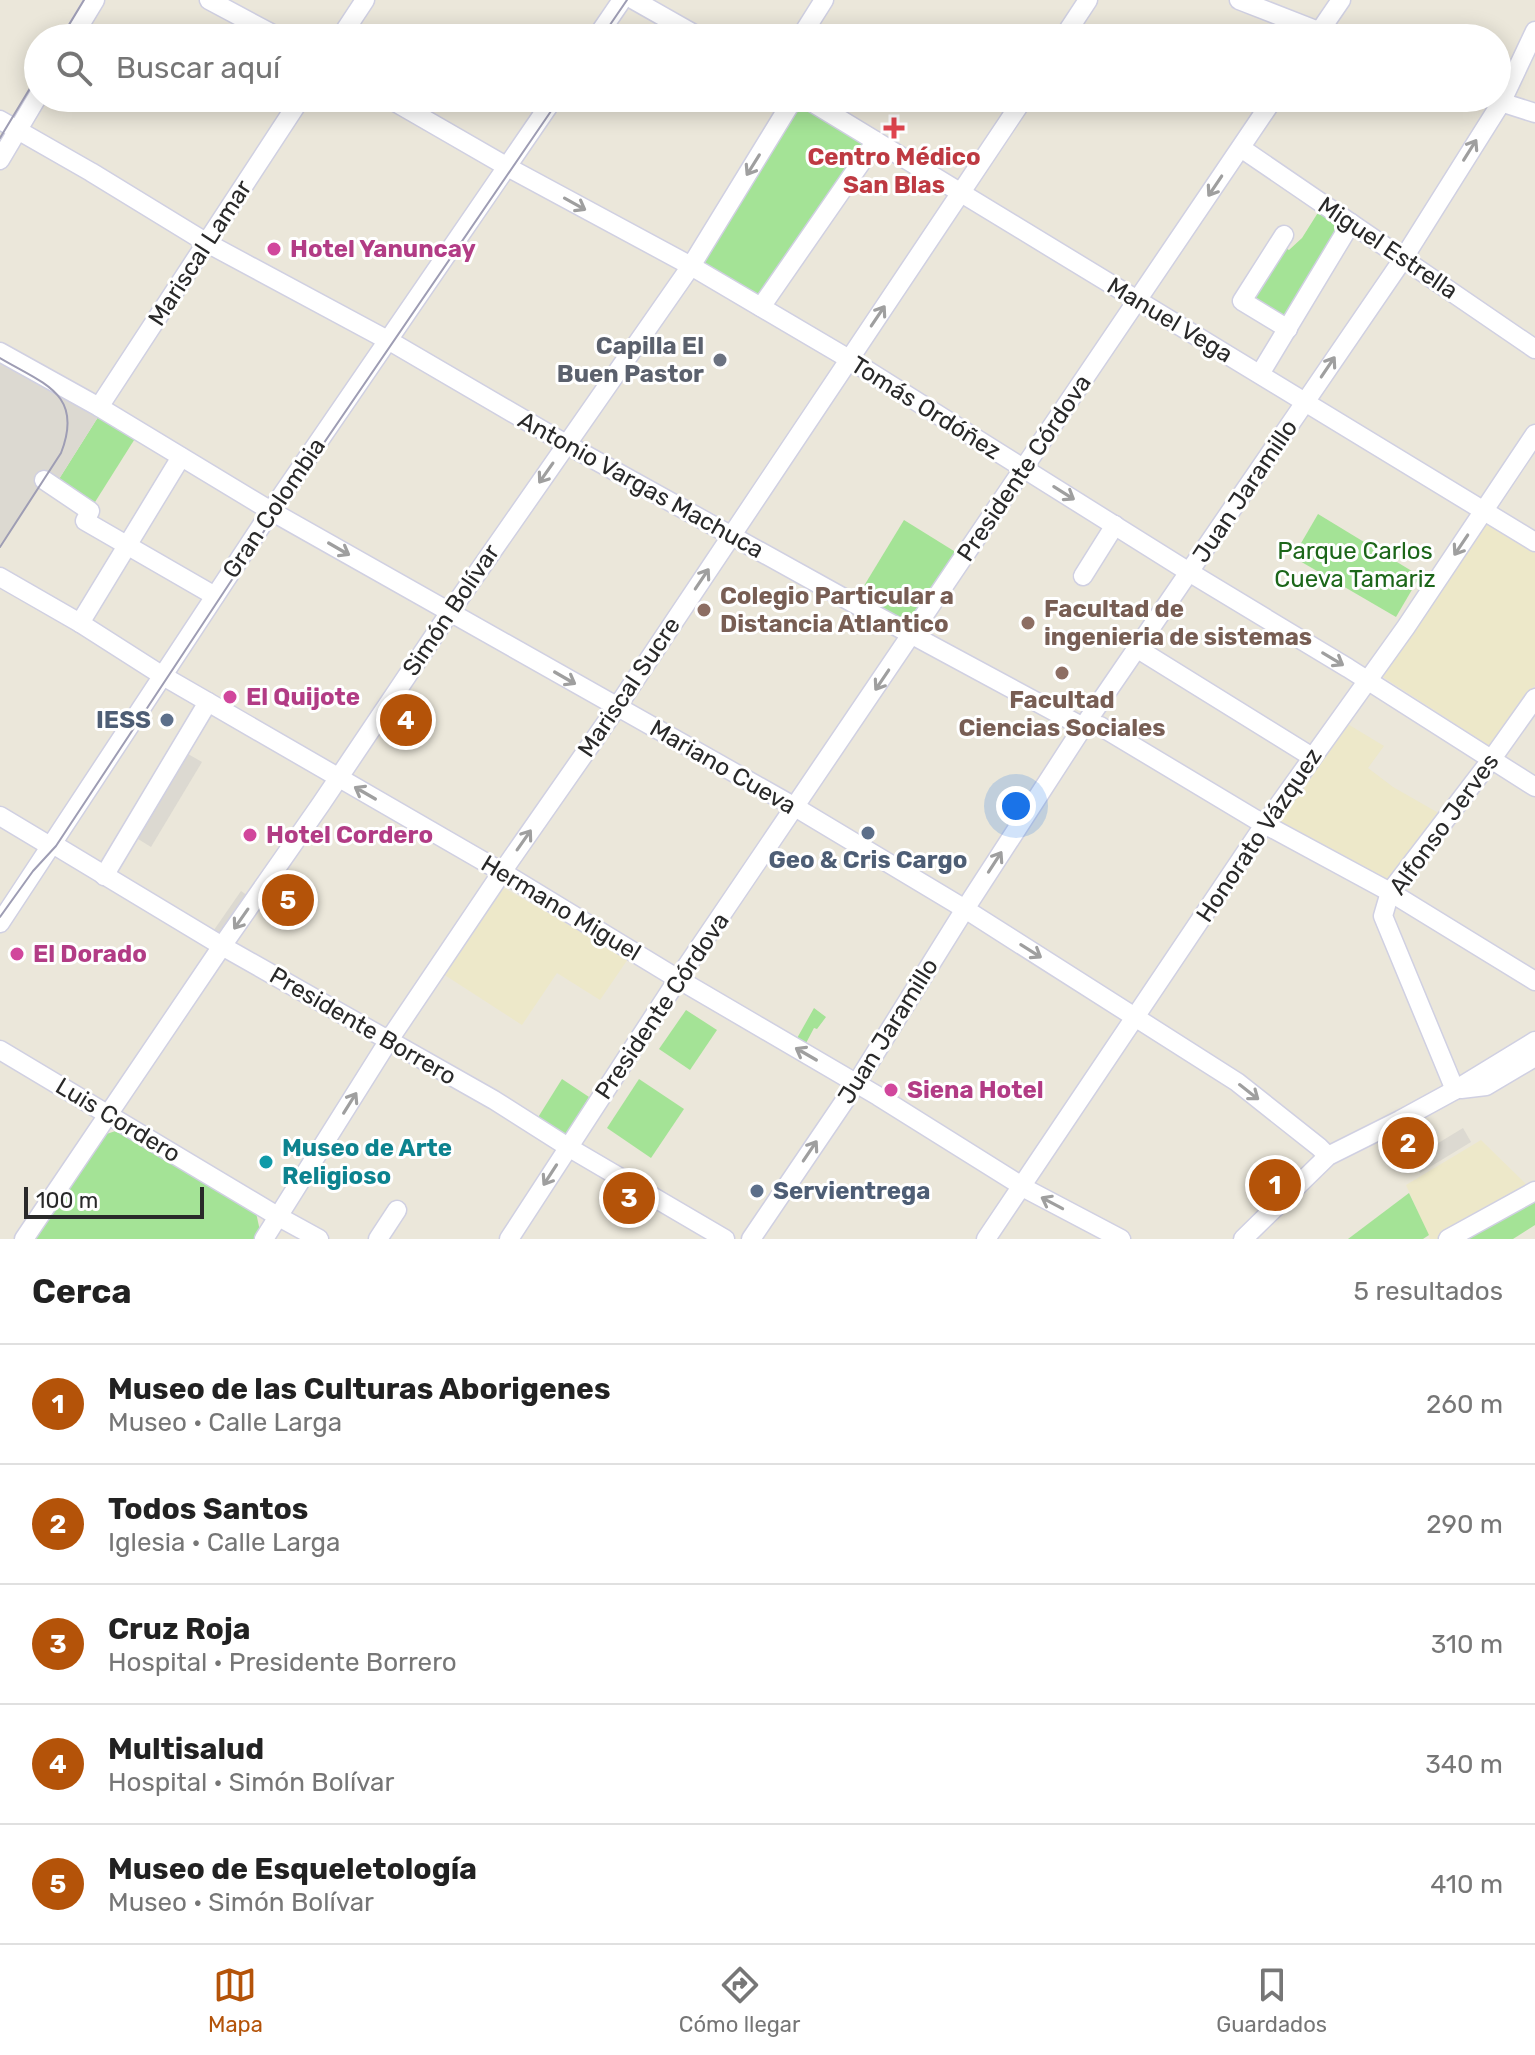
<!DOCTYPE html>
<html lang="es">
<meta charset="utf-8">
<style>
body{margin:0;font-family:Rubik,sans-serif;background:#f6f6f6;color:#222}
.scale{position:absolute;left:24px;bottom:20px;width:180px;box-sizing:border-box;padding-left:8px;border:4px solid #292929;border-top:0;font-size:22px;line-height:28px;white-space:nowrap;color:#292929;-webkit-text-stroke:6px #fff;paint-order:stroke}
.you{position:absolute;left:1016px;top:806px;width:28px;height:28px;margin:-20px;border:6px solid #fff;border-radius:50%;background:#1a73e8;box-shadow:0 0 0 12px #1a73e833}
.badge{display:grid;place-items:center;width:52px;height:52px;border-radius:50%;background:#b45309;color:#fff;font-size:26px;font-weight:700}
.pin{position:absolute;translate:-50% -50%;border:4px solid #fff;box-shadow:0 2px 8px #0006}
.list{margin:0;padding:0;list-style:none}
h2{display:flex;justify-content:space-between;align-items:center;height:104px;margin:0;padding:0 32px;font-size:34px}
h2 small{font-size:26px;font-weight:400;color:#767676}
.list li{display:grid;grid-template-columns:52px 1fr auto;gap:24px;align-items:center;box-sizing:border-box;height:120px;padding:0 32px;border-top:2px solid #e0e0e0}
.list b{display:block;font-size:30px;white-space:nowrap}
.list p{margin:0;font-size:26px;white-space:nowrap;color:#767676}
.list em{font-size:26px;font-style:normal;color:#767676}
.icon{flex:none;width:44px;height:44px;fill:none;stroke:currentColor;stroke-width:2;stroke-linecap:round;stroke-linejoin:round}
.map{position:relative;flex:none;width:1535px;height:1239px;overflow:hidden}
.search{position:absolute;background:#fff;box-shadow:0 4px 20px #0003;left:24px;right:24px;top:24px;height:88px;display:flex;align-items:center;gap:20px;box-sizing:border-box;padding:0 28px;border-radius:44px;color:#767676;font-size:30px}
.sheet{height:704px;background:#fff}
nav{display:flex;justify-content:space-around;align-items:center;box-sizing:border-box;height:112px;border-top:2px solid #e0e0e0;background:#fff;font-size:22px;color:#767676}
nav a{display:grid;justify-items:center;gap:4px}
nav .on{color:#b45309}
.map>svg:first-child{display:block}
.education{fill:#ede8c9}
.green{fill:#a4e396}
.plaza{fill:#dcd9d1}
.lines{fill:none;stroke-linecap:round;stroke-linejoin:round}
.minor-casing{stroke:#d0d0e2;stroke-width:21}
.minor{stroke:#fff;stroke-width:18}
.tram{stroke:#9e9db4;stroke-width:2}
.oneway{stroke:#9f9f9f}
.health-dot{fill:#e0444e;stroke:#fff;stroke-width:3}
.hotel-dot{fill:#d1479c;stroke:#fff;stroke-width:3}
.worship-dot{fill:#6b7280;stroke:#fff;stroke-width:3}
.education-dot{fill:#8d6e63;stroke:#fff;stroke-width:3}
.service-dot{fill:#5c6f8a;stroke:#fff;stroke-width:3}
.culture-dot{fill:#0f9aa8;stroke:#fff;stroke-width:3}
.labels{text-anchor:middle;stroke-width:6;stroke-linejoin:round;paint-order:stroke}
.health-label{font-size:24px;font-weight:bold;fill:#be3a42;stroke:#fff}
.street-label{font-size:24px;fill:#292929;stroke:#fff}
.hotel-label{font-size:24px;font-weight:bold;fill:#b23c85;stroke:#fff;text-anchor:start}
.worship-label{font-size:24px;font-weight:bold;fill:#5b616d;stroke:#fff;text-anchor:end}
.park-label{font-size:24px;fill:#1c6619;stroke:#fff}
.education-label{font-size:24px;font-weight:bold;fill:#785e54;stroke:#fff;text-anchor:start}
.service-label{font-size:24px;font-weight:bold;fill:#4e5e75;stroke:#fff;text-anchor:end}
.culture-label{font-size:24px;font-weight:bold;fill:#0d838f;stroke:#fff;text-anchor:start}
</style>
<div class="map">
<svg width="1535" height="1239" viewBox="0 0 1535 1239">
<rect width="100%" height="100%" fill="#ebe7da"/>
<g class="education">
<path d="M1485,522L1535,553V685L1491,747L1383,677Z"/>
<path d="M1346,723L1384,746L1368,768L1393,787L1442,815L1387,885L1276,821Z"/>
<path d="M497,888L506,889L628,959L600,1000L557,973L522,1025L440,972Z"/>
<path d="M1481,1140L1532,1190L1439,1239H1430L1406,1185Z"/>
</g>
<g class="green">
<path d="M796,100L869,141L762,302L697,262Z"/>
<path d="M1319,211L1343,227L1284,322L1247,296L1280,245L1289,250L1302,238Z"/>
<path d="M100,414L136,437L90,510L54,487Z"/>
<path d="M1318,514L1420,576L1396,617L1293,557Z"/>
<path d="M904,520L962,556L912,631L856,599Z"/>
<path d="M814,1008L826,1017L817,1029L814,1028L805,1045L796,1040Z"/>
<path d="M686,1010L717,1030L690,1070L659,1049Z"/>
<path d="M562,1079L589,1097L565,1136L537,1119Z"/>
<path d="M639,1079L684,1109L651,1158L607,1128Z"/>
<path d="M122,1129L255,1208L260,1231L254,1239H28L100,1136Z"/>
<path d="M1409,1193L1429,1235L1423,1239H1348Z"/>
<path d="M1535,1202V1225L1513,1239H1462Z"/>
</g>
<g class="plaza">
<path d="M0,345L100,414L54,487L43,481L0,545Z"/>
<path d="M181,750L202,762L151,847L130,834Z"/>
<path d="M241,891L251,898L225,937L214,930Z"/>
<path d="M1463,1128L1471,1142L1420,1173L1412,1159Z"/>
</g>
<g class="lines">
<g class="minor-casing">
<g id="minor">
<path d="M209,0L280,38"/>
<path d="M634,0L701,38"/>
<path d="M1239,0L1336,38"/>
<path d="M72,38L95,0"/>
<path d="M340,38L365,0"/>
<path d="M596,38L622,0"/>
<path d="M800,38L824,0"/>
<path d="M1063,38L1088,0"/>
<path d="M1315,38L1341,0"/>
<path d="M388,98L511,169L691,266L849,359L1189,572L1348,668L1535,787"/>
<path d="M805,98L1535,542"/>
<path d="M1488,98L1535,113"/>
<path d="M0,120L91,172L207,243L393,343L566,444L853,603L1083,727L1100,726L1255,819L1390,892L1535,981"/>
<path d="M1241,148L1535,349"/>
<path d="M0,160L38,96"/>
<path d="M1284,235L1242,301L1288,329"/>
<path d="M761,307L876,141"/>
<path d="M0,352L99,407L271,511L795,807L965,909L1237,1082L1319,1147L1328,1156"/>
<path d="M1260,374L1351,223"/>
<path d="M99,407L301,98"/>
<path d="M44,480L90,511L85,521L215,596"/>
<path d="M1083,576L1115,525"/>
<path d="M0,577L80,623L163,676L502,872L678,979L878,1096L1028,1190L1121,1239"/>
<path d="M80,623L181,457"/>
<path d="M1138,649L1312,757"/>
<path d="M0,816L50,846H56L222,946L494,1100L568,1147L725,1239"/>
<path d="M104,876L208,702"/>
<path d="M0,923L271,511L554,98"/>
<path d="M0,1050L279,1217L319,1239"/>
<path d="M1461,1089L1486,1086L1535,1057"/>
<path d="M1455,1090L1383,916L1390,892L1491,760L1535,698"/>
<path d="M24,1239L222,946L321,804L450,612L691,266L794,98"/>
<path d="M264,1239L389,1040L502,872L617,707L1024,98"/>
<path d="M378,1239L397,1210"/>
<path d="M509,1239L678,979L1274,98"/>
<path d="M751,1239L856,1084L965,909L1083,727L1403,259L1501,103L1535,31"/>
<path d="M986,1239L1260,831L1406,627L1535,434"/>
<path d="M1243,1239L1328,1156L1400,1120L1455,1090L1535,1041"/>
<path d="M1448,1239L1535,1191"/>
</g>
</g>
<use href="#minor" class="minor"/>
<g class="tram">
<path d="M61,38L84,0"/>
<path d="M601,38L627,0"/>
<path d="M0,138L38,75"/>
<path d="M0,358C44,384 84,394 61,453L0,547"/>
<path d="M0,917L33,871L56,846L276,513L560,98"/>
</g>
</g>
<defs><path id="oneway-shaft" d="M-6 0H5M1.5-3L5.5 0L1.5 3" fill="none" stroke-width="1.6" stroke-linecap="round" stroke-linejoin="round" transform="scale(2)"/></defs>
<g class="oneway">
<use href="#oneway-shaft" transform="translate(1470 150) rotate(-58)"/>
<use href="#oneway-shaft" transform="translate(753 165) rotate(122)"/>
<use href="#oneway-shaft" transform="translate(1215 186) rotate(124)"/>
<use href="#oneway-shaft" transform="translate(575 204) rotate(29)"/>
<use href="#oneway-shaft" transform="translate(878 316) rotate(-56)"/>
<use href="#oneway-shaft" transform="translate(1328 367) rotate(-56)"/>
<use href="#oneway-shaft" transform="translate(546 473) rotate(125)"/>
<use href="#oneway-shaft" transform="translate(1064 493) rotate(32)"/>
<use href="#oneway-shaft" transform="translate(1461 545) rotate(124)"/>
<use href="#oneway-shaft" transform="translate(339 549) rotate(30)"/>
<use href="#oneway-shaft" transform="translate(702 579) rotate(-56)"/>
<use href="#oneway-shaft" transform="translate(1333 659) rotate(31)"/>
<use href="#oneway-shaft" transform="translate(565 678) rotate(30)"/>
<use href="#oneway-shaft" transform="translate(882 680) rotate(124)"/>
<use href="#oneway-shaft" transform="translate(365 793) rotate(-150)"/>
<use href="#oneway-shaft" transform="translate(524 840) rotate(-55)"/>
<use href="#oneway-shaft" transform="translate(995 862) rotate(-57)"/>
<use href="#oneway-shaft" transform="translate(241 919) rotate(125)"/>
<use href="#oneway-shaft" transform="translate(1031 951) rotate(32)"/>
<use href="#oneway-shaft" transform="translate(806 1054) rotate(-150)"/>
<use href="#oneway-shaft" transform="translate(1249 1092) rotate(38)"/>
<use href="#oneway-shaft" transform="translate(350 1103) rotate(-58)"/>
<use href="#oneway-shaft" transform="translate(810 1151) rotate(-56)"/>
<use href="#oneway-shaft" transform="translate(550 1175) rotate(123)"/>
<use href="#oneway-shaft" transform="translate(1052 1203) rotate(-152)"/>
</g>
<path class="health-dot" d="M890 116h8v8h8v8h-8v8h-8v-8h-8v-8h8z"/>
<g class="hotel-dot">
<circle cx="274" cy="249" r="8"/>
<circle cx="230" cy="697" r="8"/>
<circle cx="250" cy="835" r="8"/>
<circle cx="17" cy="954" r="8"/>
<circle cx="891" cy="1090" r="8"/>
</g>
<circle class="worship-dot" cx="720" cy="360" r="8"/>
<g class="education-dot">
<circle cx="704" cy="610" r="8"/>
<circle cx="1028" cy="623" r="8"/>
<circle cx="1062" cy="673" r="8"/>
</g>
<g class="service-dot">
<circle cx="167" cy="720" r="8"/>
<circle cx="868" cy="833" r="8"/>
<circle cx="757" cy="1191" r="8"/>
</g>
<circle class="culture-dot" cx="266" cy="1162" r="8"/>
<g class="labels">
<g class="health-label">
<text x="894" y="165">Centro Médico<tspan x="894" dy="28">San Blas</tspan></text>
</g>
<g class="street-label">
<text transform="translate(1388 248) rotate(34)" y="8">Miguel Estrella</text>
<text transform="translate(200 253) rotate(-57)" y="8">Mariscal Lamar</text>
<text transform="translate(1170 320) rotate(31)" y="8">Manuel Vega</text>
<text transform="translate(926 408) rotate(32)" y="8">Tomás Ordóñez</text>
<text transform="translate(1024 468) rotate(-56)" y="8">Presidente Córdova</text>
<text transform="translate(641 485) rotate(29)" y="8">Antonio Vargas Machuca</text>
<text transform="translate(1245 491) rotate(-56)" y="8">Juan Jaramillo</text>
<text transform="translate(274 508) rotate(-56)" y="8">Gran Colombia</text>
<text transform="translate(451 610) rotate(-56)" y="8">Simón Bolívar</text>
<text transform="translate(629 687) rotate(-56)" y="8">Mariscal Sucre</text>
<text transform="translate(723 767) rotate(30)" y="8">Mariano Cueva</text>
<text transform="translate(1444 824) rotate(-54)" y="8">Alfonso Jerves</text>
<text transform="translate(1259 835) rotate(-56)" y="8">Honorato Vázquez</text>
<text transform="translate(561 908) rotate(31)" y="8">Hermano Miguel</text>
<text transform="translate(662 1006) rotate(-56)" y="8">Presidente Córdova</text>
<text transform="translate(363 1026) rotate(30)" y="8">Presidente Borrero</text>
<text transform="translate(888 1031) rotate(-58)" y="8">Juan Jaramillo</text>
<text transform="translate(118 1120) rotate(31)" y="8">Luis Cordero</text>
</g>
<g class="hotel-label">
<text x="290" y="257">Hotel Yanuncay</text>
<text x="246" y="705">El Quijote</text>
<text x="266" y="843">Hotel Cordero</text>
<text x="33" y="962">El Dorado</text>
<text x="907" y="1098">Siena Hotel</text>
</g>
<g class="worship-label">
<text x="704" y="354">Capilla El<tspan x="704" dy="28">Buen Pastor</tspan></text>
</g>
<g class="park-label">
<text x="1355" y="559">Parque Carlos<tspan x="1355" dy="28">Cueva Tamariz</tspan></text>
</g>
<g class="education-label">
<text x="720" y="604">Colegio Particular a<tspan x="720" dy="28">Distancia Atlantico</tspan></text>
<text x="1044" y="617">Facultad de<tspan x="1044" dy="28">ingenieria de sistemas</tspan></text>
<text x="1062" y="708" text-anchor="middle">Facultad<tspan x="1062" dy="28">Ciencias Sociales</tspan></text>
</g>
<g class="service-label">
<text x="151" y="728">IESS</text>
<text x="868" y="868" text-anchor="middle">Geo &amp; Cris Cargo</text>
<text x="773" y="1199" text-anchor="start">Servientrega</text>
</g>
<g class="culture-label">
<text x="282" y="1156">Museo de Arte<tspan x="282" dy="28">Religioso</tspan></text>
</g>
</g>
</svg>
<div class="scale">100 m</div>
<div class="you"></div>
<div class="pin badge" style="left:1275px;top:1185px">1</div>
<div class="pin badge" style="left:1408px;top:1143px">2</div>
<div class="pin badge" style="left:629px;top:1198px">3</div>
<div class="pin badge" style="left:406px;top:720px">4</div>
<div class="pin badge" style="left:288px;top:900px">5</div>
<div class="search"><svg class="icon" aria-label="search" viewBox="0 0 24 24"><circle cx="10" cy="10" r="6"/><path d="M15 15l6 6"/></svg>Buscar aquí</div>
</div>
<section class="sheet">
<h2>Cerca<small>5 resultados</small></h2>
<ul class="list">
<li><span class="badge">1</span><div><b>Museo de las Culturas Aborigenes</b><p>Museo · Calle Larga</p></div><em>260 m</em></li>
<li><span class="badge">2</span><div><b>Todos Santos</b><p>Iglesia · Calle Larga</p></div><em>290 m</em></li>
<li><span class="badge">3</span><div><b>Cruz Roja</b><p>Hospital · Presidente Borrero</p></div><em>310 m</em></li>
<li><span class="badge">4</span><div><b>Multisalud</b><p>Hospital · Simón Bolívar</p></div><em>340 m</em></li>
<li><span class="badge">5</span><div><b>Museo de Esqueletología</b><p>Museo · Simón Bolívar</p></div><em>410 m</em></li>
</ul>
</section>
<nav>
<a class="on"><svg class="icon" aria-label="map" viewBox="0 0 24 24"><path d="M3 6l6-2 6 2 6-2v14l-6 2-6-2-6 2zM9 4v14M15 6v14"/></svg>Mapa</a>
<a><svg class="icon" aria-label="directions" viewBox="0 0 24 24"><path d="M12 3l9 9-9 9-9-9zM9 14v-3h6M13 9l2 2-2 2"/></svg>Cómo llegar</a>
<a><svg class="icon" aria-label="saved" viewBox="0 0 24 24"><path d="M7 4h10v16l-5-4-5 4z"/></svg>Guardados</a>
</nav>
